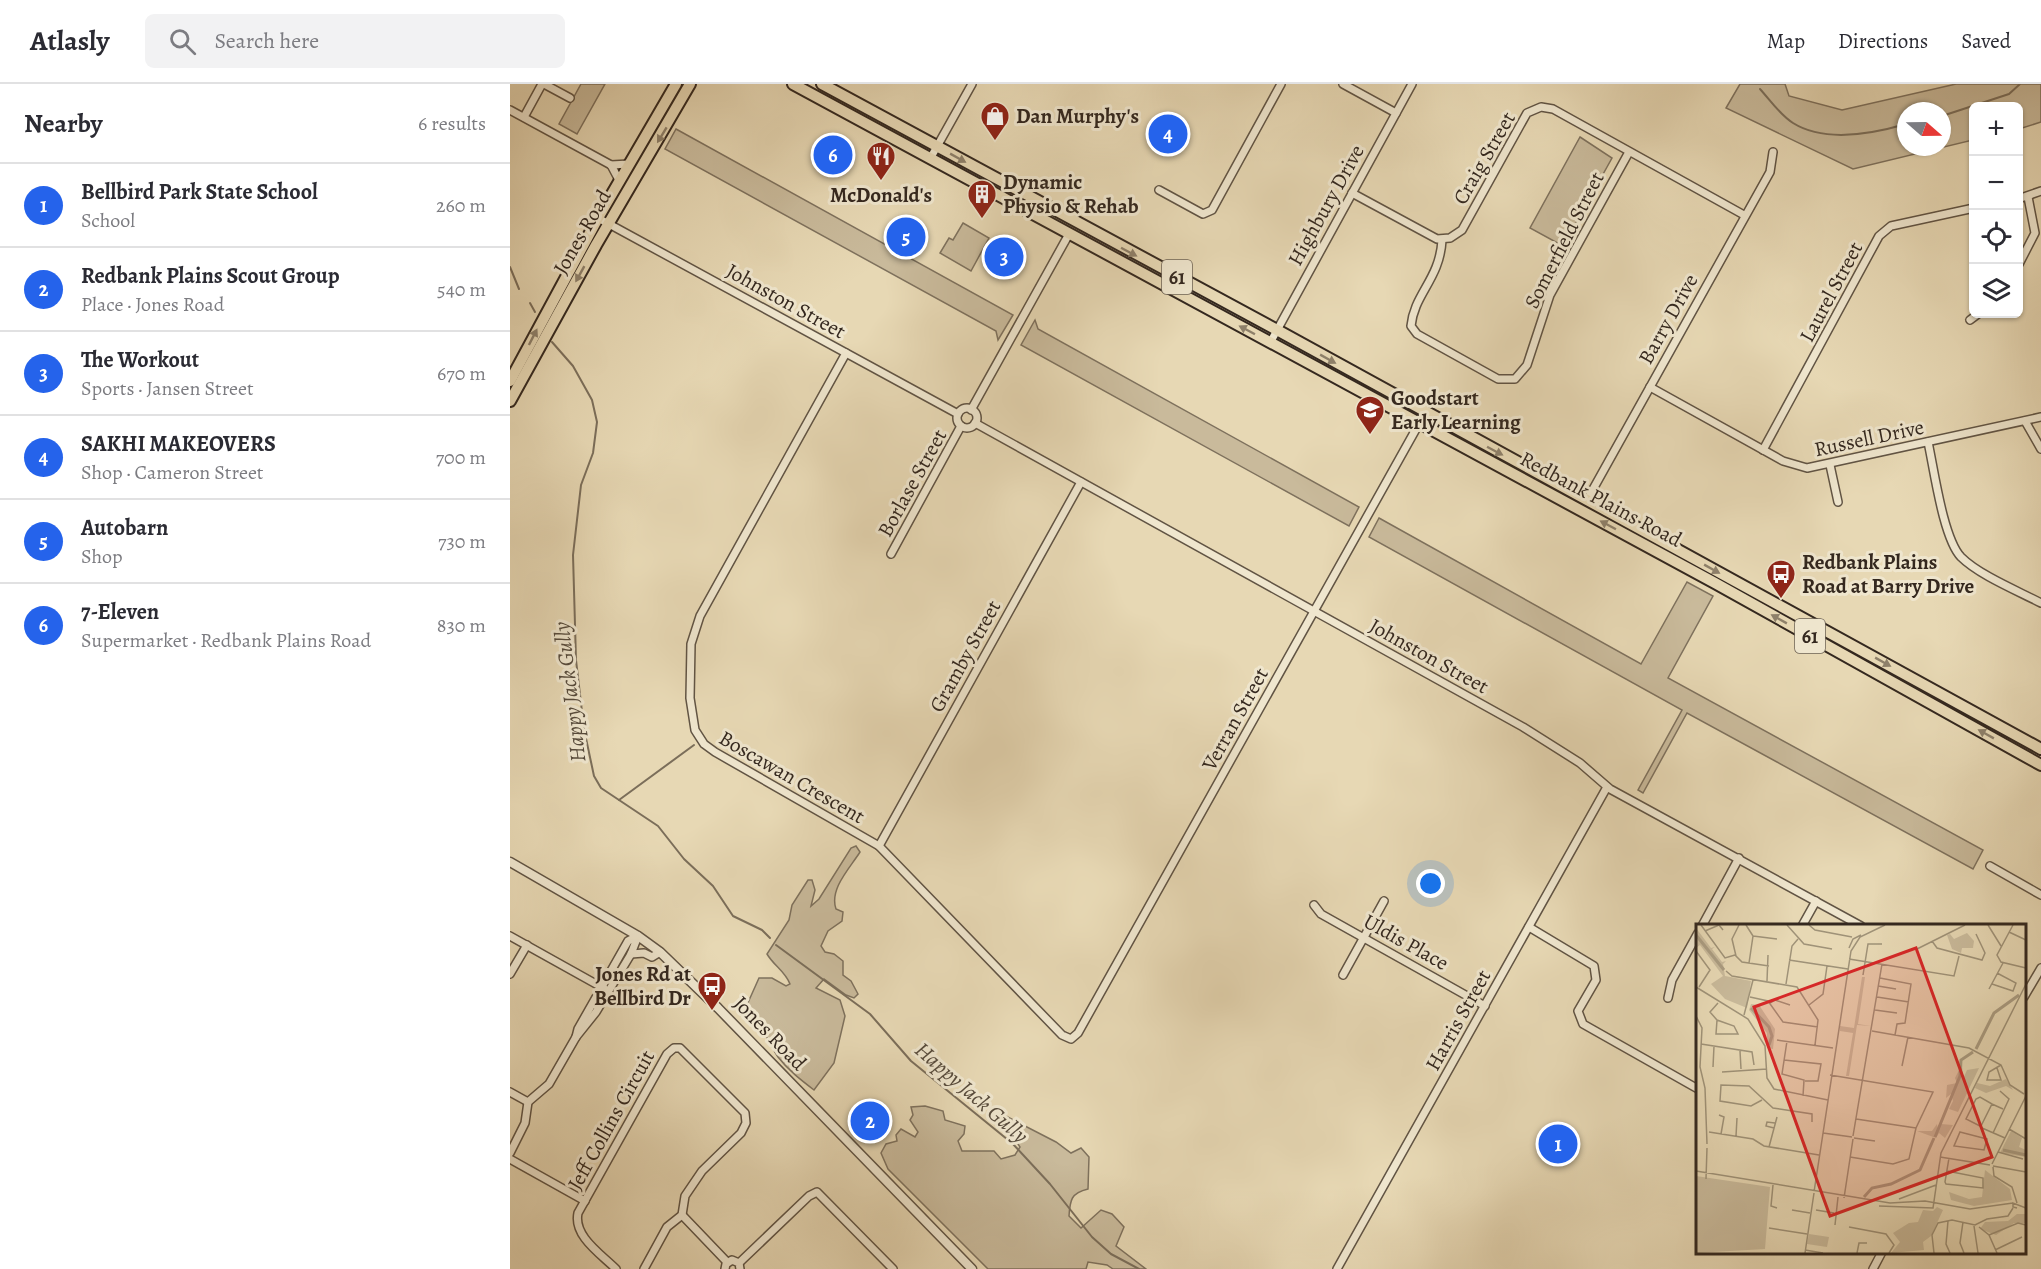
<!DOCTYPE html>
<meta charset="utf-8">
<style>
body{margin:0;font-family:Alegreya,serif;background:#f2f2f3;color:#2b2b33}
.controls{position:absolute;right:18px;top:18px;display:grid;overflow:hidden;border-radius:9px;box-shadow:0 2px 4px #0004}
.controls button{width:54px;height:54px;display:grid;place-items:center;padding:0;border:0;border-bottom:2px solid #e1e1e2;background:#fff;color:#2b2b33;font:30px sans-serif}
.compass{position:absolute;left:1387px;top:18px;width:54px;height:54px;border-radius:50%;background:#fff;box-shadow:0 2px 4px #0004;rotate:110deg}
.you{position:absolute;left:921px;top:800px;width:21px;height:21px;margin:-15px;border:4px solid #fff;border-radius:50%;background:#1a73e8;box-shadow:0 0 0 9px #1a73e833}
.badge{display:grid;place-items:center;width:39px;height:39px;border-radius:50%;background:#2563eb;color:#fff;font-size:20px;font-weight:700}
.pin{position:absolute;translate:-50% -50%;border:3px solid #fff;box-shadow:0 2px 6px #0006}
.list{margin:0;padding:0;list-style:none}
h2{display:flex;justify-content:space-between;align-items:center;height:78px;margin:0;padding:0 24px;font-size:26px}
h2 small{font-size:20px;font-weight:400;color:#7c7c81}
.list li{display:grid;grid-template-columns:39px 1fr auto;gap:18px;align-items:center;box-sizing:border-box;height:84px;padding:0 24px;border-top:2px solid #e1e1e2}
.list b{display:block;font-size:22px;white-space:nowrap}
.list p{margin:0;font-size:20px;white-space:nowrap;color:#7c7c81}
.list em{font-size:20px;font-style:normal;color:#7c7c81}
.icon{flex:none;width:33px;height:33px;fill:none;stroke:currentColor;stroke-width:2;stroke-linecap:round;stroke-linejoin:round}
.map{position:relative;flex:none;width:1531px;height:1185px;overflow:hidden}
header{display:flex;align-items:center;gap:36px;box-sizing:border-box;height:84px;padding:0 30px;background:#fff;border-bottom:2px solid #e1e1e2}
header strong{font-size:28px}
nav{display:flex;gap:33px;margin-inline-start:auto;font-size:21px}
.search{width:420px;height:54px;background:#f2f2f3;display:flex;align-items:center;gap:15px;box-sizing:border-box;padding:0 21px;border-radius:9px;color:#7c7c81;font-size:22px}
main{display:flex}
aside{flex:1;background:#fff}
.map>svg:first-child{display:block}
.green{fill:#c9ba9b;stroke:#7e715d;stroke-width:1.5;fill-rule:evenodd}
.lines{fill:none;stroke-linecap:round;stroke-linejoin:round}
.stream{stroke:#7b6e5a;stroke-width:2}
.minor-casing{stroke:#615444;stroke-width:10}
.tertiary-casing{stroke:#615444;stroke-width:11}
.primary-casing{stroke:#34281f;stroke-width:14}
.minor{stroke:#efe6ce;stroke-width:7}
.tertiary{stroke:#efe6ce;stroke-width:8}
.primary{stroke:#e7d8b4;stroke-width:10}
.oneway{fill:#8e806a}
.labels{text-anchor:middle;stroke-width:6;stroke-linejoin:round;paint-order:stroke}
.shield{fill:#efe6ce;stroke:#6c6154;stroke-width:1.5}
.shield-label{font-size:20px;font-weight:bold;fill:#34281f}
.poi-label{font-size:21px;font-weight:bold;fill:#34281f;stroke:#efe6ce;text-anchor:start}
.street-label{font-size:21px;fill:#34281f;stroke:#efe6ce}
.water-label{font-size:22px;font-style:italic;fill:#574b3c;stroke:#efe6ce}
.inset-river{fill:none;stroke:#aa9c81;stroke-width:3}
.inset-road{fill:none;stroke:#9f9278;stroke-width:1.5}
.view{fill:#d62828;fill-opacity:0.15;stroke:#d62828;stroke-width:3}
.inset-edge{fill:none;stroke:#34281f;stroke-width:3}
</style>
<header>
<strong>Atlasly</strong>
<div class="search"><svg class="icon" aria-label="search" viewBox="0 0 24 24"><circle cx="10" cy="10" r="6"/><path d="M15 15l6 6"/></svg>Search here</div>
<nav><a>Map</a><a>Directions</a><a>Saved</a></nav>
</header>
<main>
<aside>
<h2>Nearby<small>6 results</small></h2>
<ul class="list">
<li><span class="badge">1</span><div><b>Bellbird Park State School</b><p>School</p></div><em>260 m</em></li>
<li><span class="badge">2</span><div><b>Redbank Plains Scout Group</b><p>Place · Jones Road</p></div><em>540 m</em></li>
<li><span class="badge">3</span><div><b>The Workout</b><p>Sports · Jansen Street</p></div><em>670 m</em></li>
<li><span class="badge">4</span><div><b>SAKHI MAKEOVERS</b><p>Shop · Cameron Street</p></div><em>700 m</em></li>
<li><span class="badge">5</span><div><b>Autobarn</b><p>Shop</p></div><em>730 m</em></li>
<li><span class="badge">6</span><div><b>7-Eleven</b><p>Supermarket · Redbank Plains Road</p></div><em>830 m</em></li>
</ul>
</aside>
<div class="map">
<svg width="1531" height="1185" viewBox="0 0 1531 1185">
<rect width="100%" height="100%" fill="#e7d8b4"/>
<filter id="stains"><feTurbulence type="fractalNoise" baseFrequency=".00333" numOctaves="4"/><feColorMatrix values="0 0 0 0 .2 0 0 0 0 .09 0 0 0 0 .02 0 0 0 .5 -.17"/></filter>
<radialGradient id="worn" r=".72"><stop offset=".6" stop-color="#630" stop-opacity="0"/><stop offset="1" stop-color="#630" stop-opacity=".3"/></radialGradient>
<g class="green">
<path d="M71,0H95L67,50L49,40Z"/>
<path d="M1230,0H1275L1279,12L1332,26L1446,0H1531V38L1509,45L1508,22H1464L1463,56L1343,85L1216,24ZM1396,27H1432V63H1396Z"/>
<path d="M166,45L503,231L488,256L486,247L155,65Z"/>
<path d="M1070,53L1102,74L1053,162L1020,144Z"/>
<path d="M453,139L479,154L461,187L430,169L439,154L443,156Z"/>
<path d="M525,236L528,245L849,423L839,442L511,261Z"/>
<path d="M869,434L1131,580L1177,498L1203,512L1158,594L1473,766L1463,785L1177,629L1133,709L1128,706L1172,626L859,453Z"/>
<path d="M346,762L350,768C340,784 319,805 326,825L333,828L332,837L318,847L311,862L315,868L324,870L333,877V891L341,897L348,910L344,914L336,911L314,895L306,904L330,916L335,932L324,979L304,1006C291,996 278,986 268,973C259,960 258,947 241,941L236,923L249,894H262L276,902L280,900C275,887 264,882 257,870L279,836L282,821L298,796H302L305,806L301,822L309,815L341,764Z"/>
<path d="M415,1022L433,1027L435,1036L455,1042L454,1050L448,1057L452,1067H484L491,1075L505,1071L510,1063L502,1051L488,1042L490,1029L546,1058L561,1069L571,1064L579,1073L578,1105C561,1109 560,1116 559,1132L571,1144L591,1126L602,1130L614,1143L606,1162L636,1185H603L597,1181L578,1178L576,1185H478L378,1085L371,1069L376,1060L387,1057L386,1051L391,1045L405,1053L408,1048L400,1036L403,1031L401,1023Z"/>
</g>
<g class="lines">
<g class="stream">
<path d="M1250,5C1260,16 1270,31 1283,39C1315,59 1362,50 1396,40"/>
<path d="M1432,32L1499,10L1510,0"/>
<path d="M0,183L9,205"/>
<path d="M20,219L25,228"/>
<path d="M42,258L63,282L82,316L87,338L83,369L71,401L63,471L66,576L74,645L84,692L91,704L148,742L174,775L203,802L223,832L252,846L260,854"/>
<path d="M109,716L184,661"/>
<path d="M266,861L360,930L401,977L503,1060L540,1100L582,1153L601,1170L629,1185"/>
</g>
<g class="minor-casing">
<g id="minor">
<path d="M34,0L60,14"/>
<path d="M833,0L886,29"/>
<path d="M0,26L101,81L109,96"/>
<path d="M14,33L32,0"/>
<path d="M420,75L462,0"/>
<path d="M101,81L119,80"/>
<path d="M649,106L693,130L702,126L771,0"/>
<path d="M842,109L927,155L940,154L952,146L1017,29L1031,23L1043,25L1234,131"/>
<path d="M1508,115L1531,107"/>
<path d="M88,134L448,330"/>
<path d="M932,156C930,195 904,210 901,242L907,250L988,295H1005L1017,281L1040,211L1119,68"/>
<path d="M1508,182L1525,149L1518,113"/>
<path d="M1460,236L1468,230"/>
<path d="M760,259L902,0"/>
<path d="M336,269L190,532L181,560L180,614L185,646L194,660L205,668L369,762L552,951L561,955L568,949L915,329"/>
<path d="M1140,303L1273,377L1297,384L1531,333"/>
<circle cx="457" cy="334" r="10"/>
<path d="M461,326L559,150"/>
<path d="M1515,337L1531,365"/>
<path d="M465,339L1013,643L1070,679L1100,705L1351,842"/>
<path d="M1418,358C1424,385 1433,454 1451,473C1469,491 1508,507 1531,519"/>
<path d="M1253,366L1369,152L1381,142L1464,124"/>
<path d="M1320,381L1328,418"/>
<path d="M1077,416L1260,88L1263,68"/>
<path d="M381,470L451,342"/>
<path d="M369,762L571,398"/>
<path d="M1480,782L1531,811"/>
<path d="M804,821L811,830L975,922"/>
<path d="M1192,842L1229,774"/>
<path d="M1292,842L1306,817"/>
<path d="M1019,843L1084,882L1086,896L1068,927L1073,940L1188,1005"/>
<path d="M0,852L95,905"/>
<path d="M121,870L134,869L142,873L150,868"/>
<path d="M0,890L17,861"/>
<path d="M833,891L874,817"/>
<path d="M1514,913L1531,884"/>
<path d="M1158,914L1162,896L1188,849"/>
<path d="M66,953L68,945L118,857L128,852"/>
<path d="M0,1008L18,1018"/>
<path d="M0,1069L15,1039L18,1018L39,1000L66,953L86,928L121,870L128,852"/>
<path d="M0,1075L75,1117"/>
<path d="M172,1131L217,1178"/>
<path d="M229,1179L299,1112L307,1108L383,1185"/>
<path d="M106,1185C91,1170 63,1152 68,1129L157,970L164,964H170L235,1029L236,1039L231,1049L192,1087L175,1112L172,1131L157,1143L134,1185"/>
<path d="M215,1185L216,1180L222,1176L229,1179L230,1185"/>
<path d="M827,1185L1097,703"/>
<path d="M1363,1185L1372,1168"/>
</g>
</g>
<g class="tertiary-casing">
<path id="tertiary" d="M0,778L128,852L150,868L208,924L462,1185"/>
</g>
<g class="primary-casing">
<g id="primary">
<path d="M283,0L1205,499L1531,681"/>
<path d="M312,0L767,246L1531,665"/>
<path d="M0,297L88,134L166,0"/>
<path d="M0,317L86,161L180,0"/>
</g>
</g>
<use href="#minor" class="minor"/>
<use href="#tertiary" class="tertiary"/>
<use href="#primary" class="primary"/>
</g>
<defs><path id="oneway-solid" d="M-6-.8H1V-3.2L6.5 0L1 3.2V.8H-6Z" transform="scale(1.5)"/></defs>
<g class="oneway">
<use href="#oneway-solid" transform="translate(152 51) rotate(121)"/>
<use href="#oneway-solid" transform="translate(448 74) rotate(29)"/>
<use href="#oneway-solid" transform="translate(619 168) rotate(28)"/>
<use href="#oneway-solid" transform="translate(70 190) rotate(119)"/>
<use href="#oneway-solid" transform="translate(737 246) rotate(-152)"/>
<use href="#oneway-solid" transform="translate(23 253) rotate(-63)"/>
<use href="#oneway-solid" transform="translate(818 275) rotate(29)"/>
<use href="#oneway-solid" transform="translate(985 367) rotate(28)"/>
<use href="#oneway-solid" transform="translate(1098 441) rotate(-152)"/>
<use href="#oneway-solid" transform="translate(1202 485) rotate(29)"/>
<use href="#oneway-solid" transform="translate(1269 535) rotate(-151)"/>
<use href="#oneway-solid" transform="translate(1373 578) rotate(29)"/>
<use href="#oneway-solid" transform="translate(1476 650) rotate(-151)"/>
</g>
<defs>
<g id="shop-pin" transform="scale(1.5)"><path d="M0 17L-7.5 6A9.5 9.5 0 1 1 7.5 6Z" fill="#8f2418" stroke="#efe6ce"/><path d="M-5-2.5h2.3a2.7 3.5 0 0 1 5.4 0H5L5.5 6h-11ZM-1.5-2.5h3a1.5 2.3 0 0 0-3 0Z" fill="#fff"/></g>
<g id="restaurant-pin" transform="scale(1.5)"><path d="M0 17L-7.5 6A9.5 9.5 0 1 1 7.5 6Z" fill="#8f2418" stroke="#efe6ce"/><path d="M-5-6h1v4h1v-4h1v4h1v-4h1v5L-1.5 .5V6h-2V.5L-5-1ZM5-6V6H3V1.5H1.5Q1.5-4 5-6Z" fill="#fff"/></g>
<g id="building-pin" transform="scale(1.5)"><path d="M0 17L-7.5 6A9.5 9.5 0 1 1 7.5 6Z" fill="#8f2418" stroke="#efe6ce"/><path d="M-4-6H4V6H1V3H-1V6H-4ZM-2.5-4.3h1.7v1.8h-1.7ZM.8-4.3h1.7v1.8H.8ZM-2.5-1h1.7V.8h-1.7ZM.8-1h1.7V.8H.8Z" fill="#fff"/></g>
<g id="school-pin" transform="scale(1.5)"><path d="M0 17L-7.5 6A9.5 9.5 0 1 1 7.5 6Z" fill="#8f2418" stroke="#efe6ce"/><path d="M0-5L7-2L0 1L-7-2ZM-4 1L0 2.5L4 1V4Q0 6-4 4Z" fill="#fff"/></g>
<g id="bus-pin" transform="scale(1.5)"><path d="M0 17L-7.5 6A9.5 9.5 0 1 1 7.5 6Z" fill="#8f2418" stroke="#efe6ce"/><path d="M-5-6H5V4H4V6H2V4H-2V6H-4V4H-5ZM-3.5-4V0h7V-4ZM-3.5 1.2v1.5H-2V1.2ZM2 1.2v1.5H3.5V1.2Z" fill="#fff"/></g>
</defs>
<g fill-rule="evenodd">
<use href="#shop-pin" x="485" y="32"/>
<use href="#restaurant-pin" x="371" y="72"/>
<use href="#building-pin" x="472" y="110"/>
<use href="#school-pin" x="860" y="326"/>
<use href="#bus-pin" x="1271" y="490"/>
<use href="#bus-pin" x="202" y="902"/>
</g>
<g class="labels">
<g class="shield">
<rect x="652" y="176" width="30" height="34" rx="4.5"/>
<rect x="1285" y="535" width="30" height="34" rx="4.5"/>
</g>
<g class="shield-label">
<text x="667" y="200">61</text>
<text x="1300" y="559">61</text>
</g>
<g class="poi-label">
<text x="506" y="39">Dan Murphy's</text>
<text x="493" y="105">Dynamic<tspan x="493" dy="24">Physio &amp; Rehab</tspan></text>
<text x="371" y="118" text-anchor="middle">McDonald's</text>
<text x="881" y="321">Goodstart<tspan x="881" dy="24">Early Learning</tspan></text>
<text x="1292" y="485">Redbank Plains<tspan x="1292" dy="24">Road at Barry Drive</tspan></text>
<text x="181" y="897" text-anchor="end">Jones Rd at<tspan x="181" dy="24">Bellbird Dr</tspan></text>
</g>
<g class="street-label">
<text transform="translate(974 74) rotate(-60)" y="7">Craig Street</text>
<text transform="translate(816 121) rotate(-61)" y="7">Highbury Drive</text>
<text transform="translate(72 148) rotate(-60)" y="7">Jones Road</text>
<text transform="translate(1054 156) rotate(-63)" y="7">Somerfield Street</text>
<text transform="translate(1321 208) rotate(-62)" y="7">Laurel Street</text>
<text transform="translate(276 217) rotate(29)" y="7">Johnston Street</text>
<text transform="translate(1158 235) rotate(-61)" y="7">Barry Drive</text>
<text transform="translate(1359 354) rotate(-12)" y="7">Russell Drive</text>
<text transform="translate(402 399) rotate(-61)" y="7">Borlase Street</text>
<text transform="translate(1091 415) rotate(28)" y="7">Redbank Plains Road</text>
<text transform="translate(455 572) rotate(-61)" y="7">Gramby Street</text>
<text transform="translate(919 572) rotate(29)" y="7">Johnston Street</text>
<text transform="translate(725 635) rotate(-61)" y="7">Verran Street</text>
<text transform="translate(282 693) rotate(30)" y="7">Boscawan Crescent</text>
<text transform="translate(896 858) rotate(29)" y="7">Uldis Place</text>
<text transform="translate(948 936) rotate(-61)" y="7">Harris Street</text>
<text transform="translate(260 949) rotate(46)" y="7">Jones Road</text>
<text transform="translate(101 1036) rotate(-61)" y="7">Jeff Collins Circuit</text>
</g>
<g class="water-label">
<text transform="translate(59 608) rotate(-97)" y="8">Happy Jack Gully</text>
<text transform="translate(462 1008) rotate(41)" y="8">Happy Jack Gully</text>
</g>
</g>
<g transform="translate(1186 840)">
<rect width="330" height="330" fill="#e7d8b4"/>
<path d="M0,4L15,24L19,23L16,25L26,38L30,37L27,40L29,52L55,57L51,84L29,75L15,60L27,52L4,21L0,24ZM271,9L278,17L277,24H266L265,29L256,25L251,11L254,10L258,15ZM166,53H169L162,100L175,102L161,101L153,152H150L157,109L144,107V102L158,104ZM55,80L63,81L79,105L77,125L71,124V109L53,86ZM266,140L267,155L271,146L283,144L262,188L253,185L257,177L255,170L250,174L251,161L261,159L259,154ZM310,155L317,166L310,162L290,169L279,164L281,159L294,162ZM241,200L242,206L245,200L257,201L249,214L243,209L240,214L221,207H236ZM315,207L326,214L323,223L330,226V233L304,229ZM289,246L314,265L316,276L278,282L255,276L253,268L273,275L286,273ZM0,252L74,263L69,325L0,329ZM241,283L247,286L235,312L227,318L228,326L195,329L204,318L197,309L213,299L222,298L227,286L237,287ZM321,290H330V299H318L300,311L284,305L289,298L312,297ZM113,310L133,313L131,323L111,320Z" fill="#c9ba9b"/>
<path class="inset-river" d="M0,11L28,46M55,84L73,103L76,112L73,121M280,125L298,89L323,71M239,213L264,152L265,136L277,128M307,226L330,231M168,273L176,264L195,260L224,246L238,214"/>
<path class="inset-road" d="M5,1L29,34L39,31M43,1L36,15L40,32L46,38L73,42M50,1L57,12L53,39M91,1L108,20L136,25M113,1L119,6L156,13M292,1L305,22M317,1L301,31L305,38L330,44M9,7L23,1L27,6M313,8L330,16M57,12L81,15M236,17L241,24L286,36L289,29L280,10M153,24L157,15L165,11M221,25L269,1M0,27L14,46L3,63M153,35L258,52L263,32M93,36L152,45M30,47L36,52L101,63L122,96L119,121M167,51L172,20H186M184,54L215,60L209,99L201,100L199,111M71,57L72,31M90,60L96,22L102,15M296,60L317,67L320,59L301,49M182,62L200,65M0,63L52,95L69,122L71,154L78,165L132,176M293,65L307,39M54,73L72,77L87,98L122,103M181,73L213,78M74,79L79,76L94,81M113,81L127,70L131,42M179,86L201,89M48,91L57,56M0,92L6,104L4,143L9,164L11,220M21,96L20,110H42L38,102L21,96L14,88L22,79M176,107L273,124L305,141L314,161L328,170M81,116L137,124M91,117L86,150L108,156L107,172M5,120L56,128L58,141M44,127L45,145M88,136L125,140L122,157H109M206,142L212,113M17,143L18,122M301,144L305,156H291L293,148L305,141M26,148L71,145M134,151L237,168L220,204L213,235L197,240L154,233M66,176L55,182L24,177L25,161L53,162L77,184L116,190V198M23,191L28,193L25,210M160,195L220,204M284,202L270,195L280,175L284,173L296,180M285,202L296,180L307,185M78,204L70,202L71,198L79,199M286,204L309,214M313,205L330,215M13,208L57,215L68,222L123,231M264,208L291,215L288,226L258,222ZM127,209L156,213M297,209L313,175L304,167M40,212L41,194M157,212L186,40M158,214L179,217M73,223L81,193M302,228L327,235M244,233L294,241M296,240L330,172M297,242L330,248M297,243L298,252L316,263L321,279M0,247L194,279L229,277L274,285L317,279M251,247L287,254V264L250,260L249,258L253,234M10,255L11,224M77,261L75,282L81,284M118,268L155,27L164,13L189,1M148,274L157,215M203,275L240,261M183,282L237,284L245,229L330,60M321,284L317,283V279L330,284M96,286L114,289M120,286L138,289M252,297L250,320L254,329M267,298L264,319L268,329M139,301L142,273M278,302L282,329M153,303L190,310L198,321L193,329M283,303L293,311L301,329M73,304L111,310M293,311L322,299L330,301M109,326L127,329M299,326L326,313M109,329L118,269M161,329L163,319H171M238,329L236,311L242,299L256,296L279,301L291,295L312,292L317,284"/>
<path class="view" d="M220,24L296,233L134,292L58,83Z"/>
<rect width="330" height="330" class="inset-edge"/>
</g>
<rect width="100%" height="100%" filter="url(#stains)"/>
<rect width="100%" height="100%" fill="url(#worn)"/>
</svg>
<div class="controls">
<button>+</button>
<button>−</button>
<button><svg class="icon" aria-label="locate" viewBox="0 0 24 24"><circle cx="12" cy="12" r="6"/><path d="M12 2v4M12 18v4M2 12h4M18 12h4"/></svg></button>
<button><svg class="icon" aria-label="layers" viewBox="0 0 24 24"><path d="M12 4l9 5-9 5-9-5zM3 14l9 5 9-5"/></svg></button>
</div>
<svg class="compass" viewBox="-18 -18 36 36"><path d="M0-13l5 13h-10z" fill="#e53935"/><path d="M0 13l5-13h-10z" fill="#7c7c81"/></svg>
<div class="you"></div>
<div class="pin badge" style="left:1048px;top:1060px">1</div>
<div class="pin badge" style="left:360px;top:1037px">2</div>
<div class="pin badge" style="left:494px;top:173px">3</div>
<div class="pin badge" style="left:658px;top:50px">4</div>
<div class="pin badge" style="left:396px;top:153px">5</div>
<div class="pin badge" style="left:323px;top:71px">6</div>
</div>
</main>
